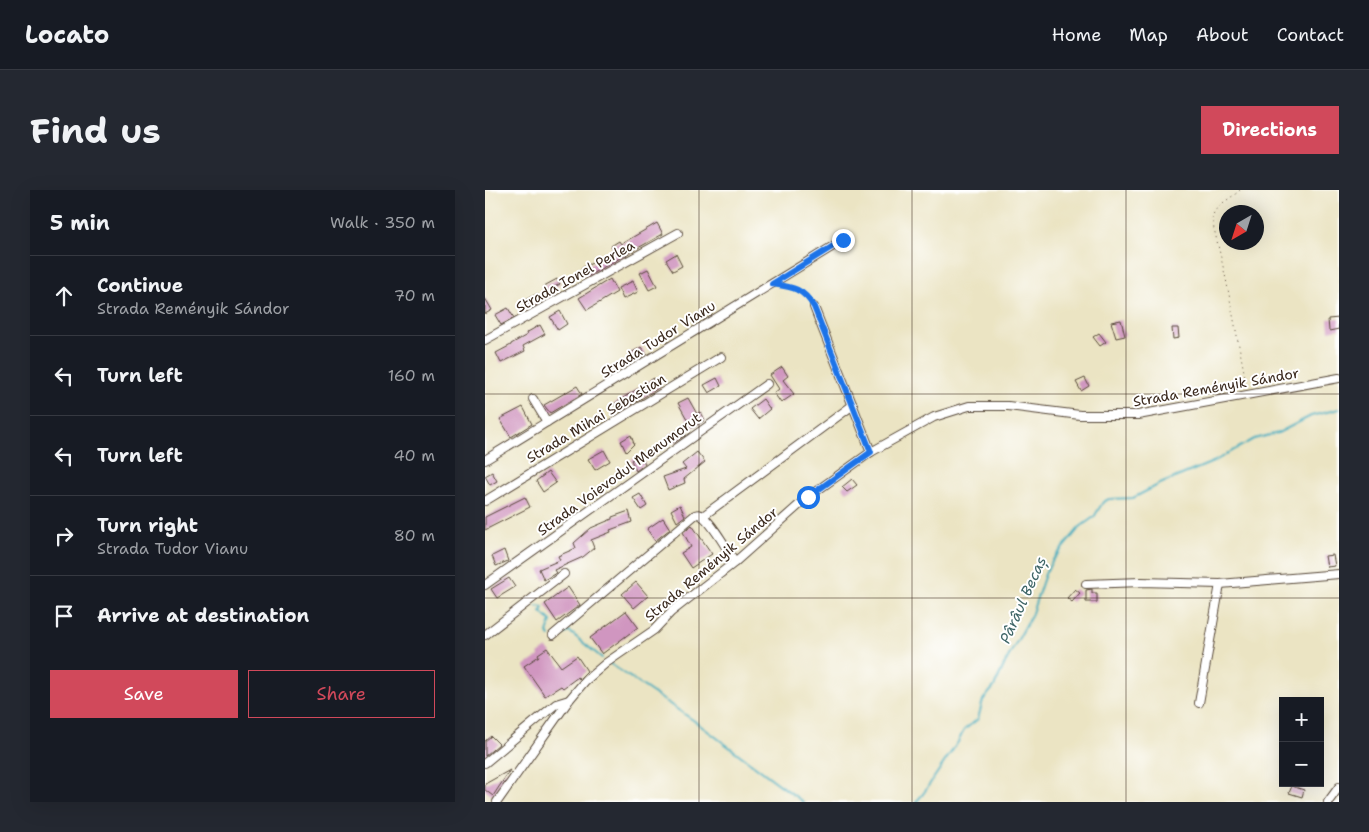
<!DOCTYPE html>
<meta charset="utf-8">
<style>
body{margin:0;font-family:"Shantell Sans",sans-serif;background:#242831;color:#f1f3f6}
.controls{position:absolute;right:15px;bottom:15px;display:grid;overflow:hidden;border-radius:0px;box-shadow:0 5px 20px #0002}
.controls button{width:45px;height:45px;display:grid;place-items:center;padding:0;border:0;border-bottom:1px solid #363941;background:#171b24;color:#f1f3f6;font:25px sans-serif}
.compass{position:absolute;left:734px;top:15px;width:45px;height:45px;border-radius:50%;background:#171b24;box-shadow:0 5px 20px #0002;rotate:219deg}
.stop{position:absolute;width:15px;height:15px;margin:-11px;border:4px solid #1a73e8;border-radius:50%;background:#fff}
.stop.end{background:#1a73e8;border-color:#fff;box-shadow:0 1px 5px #0008}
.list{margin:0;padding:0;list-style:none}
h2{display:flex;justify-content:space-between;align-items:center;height:65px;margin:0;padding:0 20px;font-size:21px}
h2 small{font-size:16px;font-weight:400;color:#9ea1a6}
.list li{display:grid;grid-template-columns:32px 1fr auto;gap:15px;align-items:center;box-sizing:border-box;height:80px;padding:0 20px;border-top:1px solid #363941}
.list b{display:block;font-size:19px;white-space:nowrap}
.list p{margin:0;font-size:16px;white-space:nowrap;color:#9ea1a6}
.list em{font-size:16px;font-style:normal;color:#9ea1a6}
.actions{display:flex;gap:10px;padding:15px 20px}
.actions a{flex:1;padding:11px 0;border:1px solid #d1495b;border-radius:0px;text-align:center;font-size:18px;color:#d1495b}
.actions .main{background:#d1495b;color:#fff}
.icon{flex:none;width:28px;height:28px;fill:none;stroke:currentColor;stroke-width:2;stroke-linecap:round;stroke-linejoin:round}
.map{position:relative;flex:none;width:854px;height:612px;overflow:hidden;border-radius:0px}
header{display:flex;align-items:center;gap:30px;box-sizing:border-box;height:70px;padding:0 25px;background:#171b24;border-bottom:1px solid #363941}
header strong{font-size:24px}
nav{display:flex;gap:28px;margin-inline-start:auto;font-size:18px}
.intro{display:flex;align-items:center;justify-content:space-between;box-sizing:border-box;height:120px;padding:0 30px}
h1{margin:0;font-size:35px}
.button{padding:12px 22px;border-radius:0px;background:#d1495b;color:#fff;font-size:18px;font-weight:700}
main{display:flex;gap:30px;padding:0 30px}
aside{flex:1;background:#171b24;border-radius:0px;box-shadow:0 5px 20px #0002}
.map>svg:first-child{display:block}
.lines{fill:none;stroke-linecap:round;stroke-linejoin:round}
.stream{stroke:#3facbe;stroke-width:2}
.building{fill:#d096c0}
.minor-casing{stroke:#554637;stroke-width:10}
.path{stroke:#554637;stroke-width:1;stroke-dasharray:1 4;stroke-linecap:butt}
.minor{stroke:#fff;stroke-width:8}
.route{stroke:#1a73e8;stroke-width:6}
.grid{fill:none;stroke:#3b2a1e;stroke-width:1;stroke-opacity:0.55}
.labels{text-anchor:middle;stroke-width:4;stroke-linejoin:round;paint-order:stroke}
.street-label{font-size:14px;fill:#3b2a1e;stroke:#fff}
.water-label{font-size:15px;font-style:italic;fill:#3d6466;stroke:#fff}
</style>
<header>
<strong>Locato</strong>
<nav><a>Home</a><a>Map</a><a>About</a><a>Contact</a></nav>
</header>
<div class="intro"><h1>Find us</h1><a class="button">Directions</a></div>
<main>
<aside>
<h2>5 min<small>Walk · 350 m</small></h2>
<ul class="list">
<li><svg class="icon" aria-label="ahead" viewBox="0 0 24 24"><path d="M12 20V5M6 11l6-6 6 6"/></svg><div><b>Continue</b><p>Strada Reményik Sándor</p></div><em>70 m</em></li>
<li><svg class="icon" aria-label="left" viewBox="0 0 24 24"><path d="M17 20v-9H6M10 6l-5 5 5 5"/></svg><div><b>Turn left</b></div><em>160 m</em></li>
<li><svg class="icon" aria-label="left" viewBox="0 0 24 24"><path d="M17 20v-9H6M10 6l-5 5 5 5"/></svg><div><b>Turn left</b></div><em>40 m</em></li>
<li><svg class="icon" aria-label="right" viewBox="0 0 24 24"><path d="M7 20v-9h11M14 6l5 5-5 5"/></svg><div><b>Turn right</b><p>Strada Tudor Vianu</p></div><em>80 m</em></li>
<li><svg class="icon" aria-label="arrive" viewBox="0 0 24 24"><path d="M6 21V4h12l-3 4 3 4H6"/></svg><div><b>Arrive at destination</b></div></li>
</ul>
<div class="actions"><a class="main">Save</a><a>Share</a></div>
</aside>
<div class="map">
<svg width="854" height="612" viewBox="0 0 854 612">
<rect width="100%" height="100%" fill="#fff"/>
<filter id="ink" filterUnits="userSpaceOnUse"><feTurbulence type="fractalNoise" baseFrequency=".02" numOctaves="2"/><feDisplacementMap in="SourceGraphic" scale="10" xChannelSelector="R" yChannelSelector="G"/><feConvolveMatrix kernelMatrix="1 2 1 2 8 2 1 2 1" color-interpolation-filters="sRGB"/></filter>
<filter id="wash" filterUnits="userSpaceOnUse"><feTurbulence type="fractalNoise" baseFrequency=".0096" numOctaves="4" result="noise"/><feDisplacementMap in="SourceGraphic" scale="20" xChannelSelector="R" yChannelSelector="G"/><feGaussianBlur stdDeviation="1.12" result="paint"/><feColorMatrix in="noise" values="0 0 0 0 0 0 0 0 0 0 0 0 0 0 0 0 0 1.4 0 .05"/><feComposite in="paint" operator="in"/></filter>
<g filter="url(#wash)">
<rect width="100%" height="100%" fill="#ebe4c3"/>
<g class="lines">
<g class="stream">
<path d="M51,416L58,417L56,422L66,431L62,443L65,446"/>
<path d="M71,446L85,442L117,468"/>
<path d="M124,473L208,530L318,612"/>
<path d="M431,612L438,604L473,552L479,540L493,529L498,510L509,497L520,473L546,426L560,384L567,371L595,337L609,327L618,312L624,309L648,308L675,294L728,272L769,249L793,243L826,226L854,219"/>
</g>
</g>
<g id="blocks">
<g class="building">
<path d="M172,33L178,44L101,87L96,78L130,63L126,56L134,51L136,54Z"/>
<path d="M191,64L197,76L188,81L181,70Z"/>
<path d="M163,79L172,96L164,100L155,83Z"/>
<path d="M72,89L75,94L62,101L59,96Z"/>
<path d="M125,89L132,102L102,120L94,108Z"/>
<path d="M148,91L153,102L138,109L133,98Z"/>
<path d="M52,104L56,112L45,119L40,110Z"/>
<path d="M0,108L7,120L0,124Z"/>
<path d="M23,118L29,128L16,135L10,125Z"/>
<path d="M75,121L82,134L73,140L65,127Z"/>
<path d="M854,128V139L844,141L843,129Z"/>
<path d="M636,130L640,146L631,148L626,132Z"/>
<path d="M55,135L60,144L38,156L40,161L16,173L11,163L26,155V154L42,145L41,143Z"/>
<path d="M687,138H693L694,148L688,149Z"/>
<path d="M614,143L621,152L615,156L608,147Z"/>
<path d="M156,157L161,164L149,172L144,164Z"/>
<path d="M297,177L303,186L298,190L309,204L296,213L289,203L294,199L285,185Z"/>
<path d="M169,188L175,197L135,222L129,214Z"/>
<path d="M232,188L236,196L224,203L219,195Z"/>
<path d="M600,188L604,196L596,201L591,192Z"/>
<path d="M92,196L97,204L65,223L59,215Z"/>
<path d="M203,208L212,224L216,222L220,230L207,238L193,213Z"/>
<path d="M278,209L285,219L273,229L265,219Z"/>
<path d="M38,217L47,234L26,247L15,229Z"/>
<path d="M196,238L201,245L189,253L184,245Z"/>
<path d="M146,245L149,254L141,262L136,251Z"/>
<path d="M119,260L125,271L110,280L103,269Z"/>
<path d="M212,262L220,272L199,289L200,293L183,300L178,287L201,279L197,274Z"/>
<path d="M156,266L160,274L151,281L146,270Z"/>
<path d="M7,282L12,291L5,295L0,286Z"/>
<path d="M63,282L71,293L58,302L51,291Z"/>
<path d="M367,289L372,295L362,302L357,297Z"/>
<path d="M155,304L162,316L156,320L148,308Z"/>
<path d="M40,307L45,317L0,340V327Z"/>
<path d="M195,315L200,326L192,332L186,320Z"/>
<path d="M144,321L147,332L125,340L126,342L106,350L109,358L98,367L69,380L71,383L59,390L54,379L75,370L73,366L91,358L89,353L106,338L127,329V327Z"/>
<path d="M178,328L185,339L170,351L162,339Z"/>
<path d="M207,335L227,364L206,378L196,363L206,357L198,342Z"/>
<path d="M19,360L23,371L11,376L7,366Z"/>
<path d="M848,365L850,376L842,377L840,366Z"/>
<path d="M24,388L30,397L12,408L6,399Z"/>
<path d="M151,392L163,406L149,418L137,404Z"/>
<path d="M83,397L95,415L72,432L60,414Z"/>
<path d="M590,399L595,403L587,412L582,408Z"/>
<path d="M607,399V403H612V412H601V400Z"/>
<path d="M141,421L153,437L117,464L105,448Z"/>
<path d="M62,458L76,477L92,466L102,481L94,489L93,487L78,498L76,496L60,506L39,476L54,466L53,464Z"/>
<path d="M6,546L14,554L0,566V551Z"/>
<path d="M25,580L8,606L0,600V594Z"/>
<path d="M807,596L819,600L817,607L804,603Z"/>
</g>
</g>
</g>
<g filter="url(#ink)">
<use href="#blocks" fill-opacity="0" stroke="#554637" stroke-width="1"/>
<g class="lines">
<g class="minor-casing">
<g id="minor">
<path d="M329,117L386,262"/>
<path d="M0,150L193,43"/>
<path d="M48,209L62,232"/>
<path d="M0,270L358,50"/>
<path d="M0,311L236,167"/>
<path d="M218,326L368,215"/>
<path d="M601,394L656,392L735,394L854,384"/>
<path d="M0,395L282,194"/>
<path d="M0,445L79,384"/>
<path d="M68,445L210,325C213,324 214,323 217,326C227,332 243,361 250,372"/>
<path d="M714,513L735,394"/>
<path d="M0,573L71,514L84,510"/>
<path d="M12,612L84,510L100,491L121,473L169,440L186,422L250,372L323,307L386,262L449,227L484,216H523L595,225H653L854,188"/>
<path d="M843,612L854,597"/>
</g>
</g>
<g class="path">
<path d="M755,0C745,10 728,15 727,30L741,89L762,197"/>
<path d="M298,95C309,97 319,101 326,111"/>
</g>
<use href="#minor" class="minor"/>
</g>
</g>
<g class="lines" filter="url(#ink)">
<path class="route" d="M323,307L386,262L329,117C318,98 307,97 287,94L358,50"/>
</g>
<path class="grid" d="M214,0V612M427,0V612M641,0V612M0,204H854M0,408H854"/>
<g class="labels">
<g class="street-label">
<text transform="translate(90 86) rotate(-29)" y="5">Strada Ionel Perlea</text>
<text transform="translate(173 149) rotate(-32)" y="5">Strada Tudor Vianu</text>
<text transform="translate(731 197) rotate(-10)" y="5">Strada Reményik Sándor</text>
<text transform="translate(111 228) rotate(-31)" y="5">Strada Mihai Sebastian</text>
<text transform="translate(134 284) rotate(-36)" y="5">Strada Voievodul Menumorut</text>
<text transform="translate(226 374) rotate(-40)" y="5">Strada Reményik Sándor</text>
</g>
<g class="water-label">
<text transform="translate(538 410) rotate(-66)" y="5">Pârâul Becaș</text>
</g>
</g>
</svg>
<div class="controls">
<button>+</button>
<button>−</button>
</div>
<svg class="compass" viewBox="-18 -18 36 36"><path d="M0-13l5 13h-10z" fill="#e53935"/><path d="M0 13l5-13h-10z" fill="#9ea1a6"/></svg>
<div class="stop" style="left:323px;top:307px"></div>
<div class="stop end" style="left:358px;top:50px"></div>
</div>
</main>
